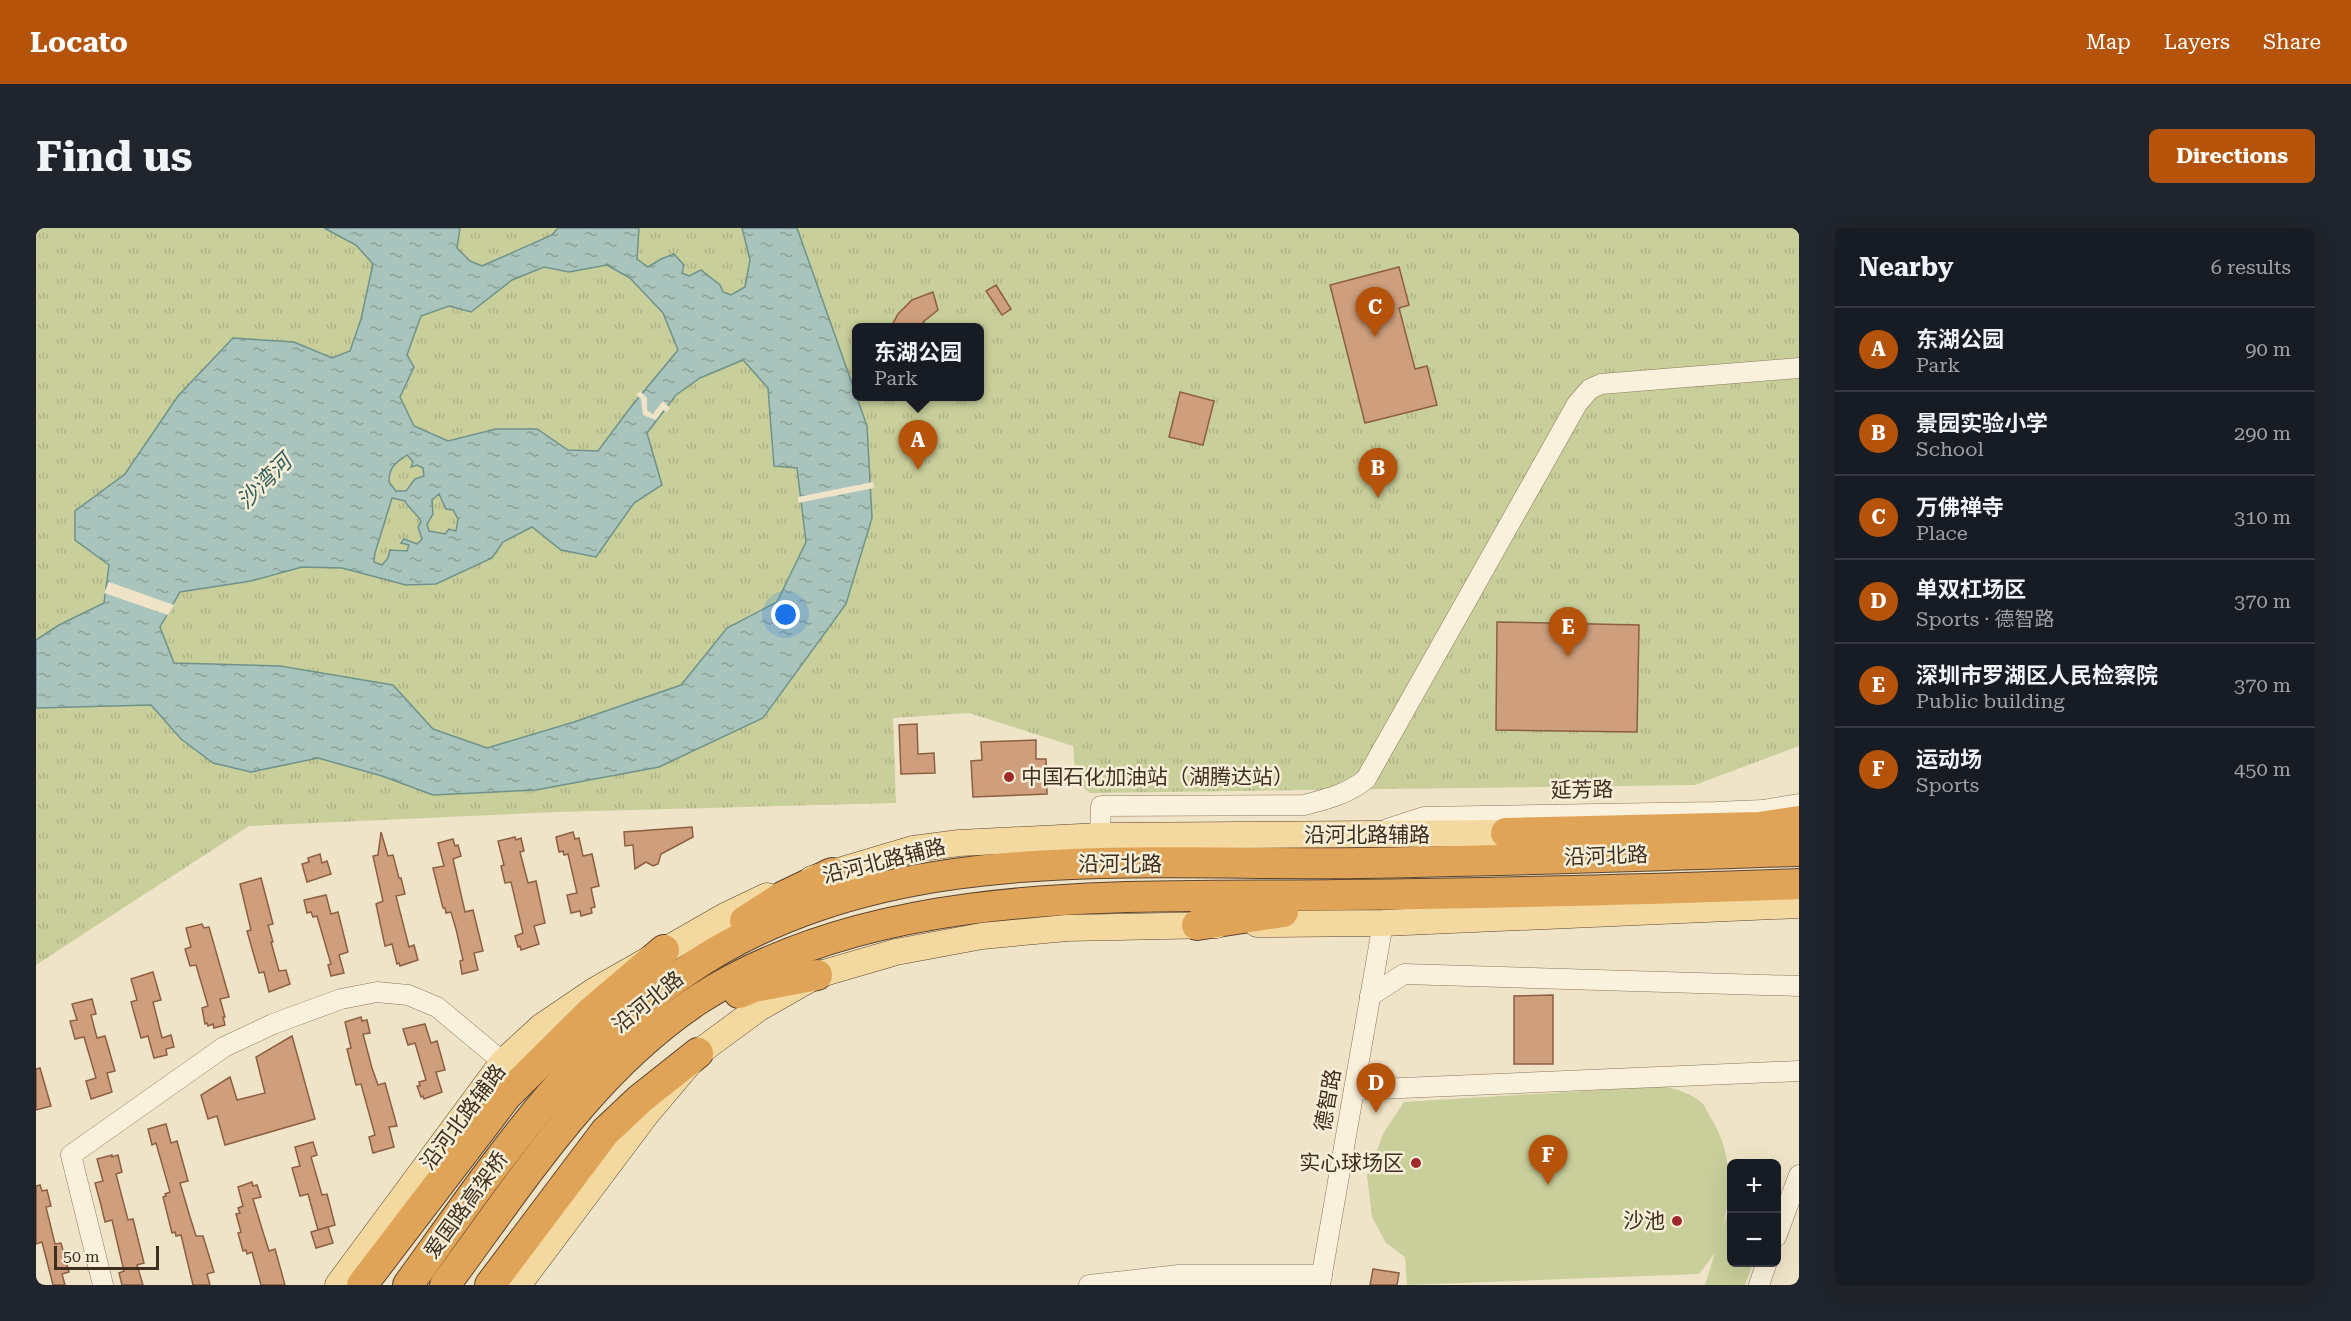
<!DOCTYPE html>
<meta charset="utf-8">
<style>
body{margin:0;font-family:"Roboto Serif","Noto Sans SC",serif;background:#20242c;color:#f1f3f6}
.controls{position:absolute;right:18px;bottom:18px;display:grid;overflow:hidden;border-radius:9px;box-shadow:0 6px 24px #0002}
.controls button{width:54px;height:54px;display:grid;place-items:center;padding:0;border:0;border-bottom:2px solid #363941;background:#171b24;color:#f1f3f6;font:30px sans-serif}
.scale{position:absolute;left:18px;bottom:15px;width:105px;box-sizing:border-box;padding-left:6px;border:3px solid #3d2e20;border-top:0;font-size:16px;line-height:21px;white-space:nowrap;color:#3d2e20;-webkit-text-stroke:4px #f7eed8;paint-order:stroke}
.you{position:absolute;left:750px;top:387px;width:21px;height:21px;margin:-15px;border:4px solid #fff;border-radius:50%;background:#1a73e8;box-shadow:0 0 0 9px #1a73e833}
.badge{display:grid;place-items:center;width:39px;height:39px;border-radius:50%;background:#b45309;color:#fff;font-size:20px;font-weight:700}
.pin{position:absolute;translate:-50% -50px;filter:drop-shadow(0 2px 3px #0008)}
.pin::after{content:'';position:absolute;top:32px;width:21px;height:18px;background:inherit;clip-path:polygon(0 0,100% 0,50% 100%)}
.popup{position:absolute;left:816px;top:95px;width:132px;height:78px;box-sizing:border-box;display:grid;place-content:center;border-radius:9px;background:#171b24;filter:drop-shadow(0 2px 4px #0005);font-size:20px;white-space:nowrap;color:#9ea1a6}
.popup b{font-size:22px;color:#f1f3f6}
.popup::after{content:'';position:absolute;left:50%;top:100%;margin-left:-12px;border:12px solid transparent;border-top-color:#171b24}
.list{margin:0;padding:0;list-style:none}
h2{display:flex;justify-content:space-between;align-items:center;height:78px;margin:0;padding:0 24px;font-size:26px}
h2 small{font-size:20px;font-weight:400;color:#9ea1a6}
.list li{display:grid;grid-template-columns:39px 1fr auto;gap:18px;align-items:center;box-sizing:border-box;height:84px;padding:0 24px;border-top:2px solid #363941}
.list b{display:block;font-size:22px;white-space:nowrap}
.list p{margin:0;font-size:20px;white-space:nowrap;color:#9ea1a6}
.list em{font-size:20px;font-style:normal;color:#9ea1a6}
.map{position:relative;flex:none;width:1763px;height:1057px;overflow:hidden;border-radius:9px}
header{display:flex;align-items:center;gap:36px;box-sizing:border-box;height:84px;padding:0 30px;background:#b45309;color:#fff}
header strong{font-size:28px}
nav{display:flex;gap:33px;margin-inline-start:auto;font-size:21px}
.intro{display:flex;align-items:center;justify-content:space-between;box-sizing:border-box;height:144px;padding:0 36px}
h1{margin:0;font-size:42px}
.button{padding:15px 27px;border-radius:9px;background:#b45309;color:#fff;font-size:21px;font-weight:700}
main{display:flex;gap:36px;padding:0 36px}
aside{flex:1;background:#171b24;border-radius:9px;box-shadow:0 6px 24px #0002}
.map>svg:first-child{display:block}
.green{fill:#c9cf9b}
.park{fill:url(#park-tufts);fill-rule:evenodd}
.water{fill:url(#water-ripples);stroke:#6f938a;stroke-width:1.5;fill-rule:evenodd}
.pier{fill:#f0e4c8}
.building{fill:#cf9f7d;stroke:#8d5f41;stroke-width:1.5}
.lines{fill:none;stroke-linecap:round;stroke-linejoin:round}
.minor-casing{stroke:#8d765c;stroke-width:21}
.major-casing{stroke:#5b4430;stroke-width:27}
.highway-casing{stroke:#5b4430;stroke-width:32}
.minor{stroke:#faf1dc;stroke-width:20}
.major{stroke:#f3d9a0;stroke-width:26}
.highway{stroke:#e0a458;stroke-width:30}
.poi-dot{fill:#9e2a2b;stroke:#f7eed8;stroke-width:2}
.labels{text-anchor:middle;stroke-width:5;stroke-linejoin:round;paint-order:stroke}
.poi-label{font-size:21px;fill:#3d2e20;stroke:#f7eed8;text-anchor:end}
.street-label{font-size:21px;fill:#3d2e20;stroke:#f7eed8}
.water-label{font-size:22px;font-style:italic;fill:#2f5d5a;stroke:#f7eed8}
</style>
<header>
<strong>Locato</strong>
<nav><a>Map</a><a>Layers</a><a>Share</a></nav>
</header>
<div class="intro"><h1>Find us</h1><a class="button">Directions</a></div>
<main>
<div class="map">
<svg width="1763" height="1057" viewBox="0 0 1763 1057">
<defs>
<pattern id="park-tufts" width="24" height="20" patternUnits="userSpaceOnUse" patternTransform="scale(1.5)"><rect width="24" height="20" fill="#c9cf9b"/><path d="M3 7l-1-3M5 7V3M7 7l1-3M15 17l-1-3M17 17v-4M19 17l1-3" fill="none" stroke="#aeb285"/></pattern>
<pattern id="water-ripples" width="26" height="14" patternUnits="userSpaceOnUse" patternTransform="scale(1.5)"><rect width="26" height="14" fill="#a9c4bc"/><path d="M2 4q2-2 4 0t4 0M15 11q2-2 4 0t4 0" fill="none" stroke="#8ba098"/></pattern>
</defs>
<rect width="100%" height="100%" fill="#f0e4c8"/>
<path class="green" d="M1629,858C1642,862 1657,866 1667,876C1670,880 1673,887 1676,892C1697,926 1696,966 1685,1004L1695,974L1696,1034L1717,1035L1709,1057H1669L1679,1025L1663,1046L1371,1057L1369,1029L1350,1015L1336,989L1331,947L1348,904L1368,874Z"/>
<path class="park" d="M0,0H1763V518L1659,557L1054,565L1040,554L1037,518L933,485L857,490L860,575L522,584L213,598L0,737ZM820,100H944V168H820Z"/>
<path class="water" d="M288,0H424L421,20L434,33L446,38L516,7L522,0H603L601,31L612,39L625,31L638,26L648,37L646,45L653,48L665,42L684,57L687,64L695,67L709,59L714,32L706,0H761L831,198L836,290L810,376L727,490L623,539L500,562L397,567L346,548L282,530L215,544L177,535L145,511L115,477L0,480V412L23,397L68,375L73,337L39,312V283L89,246L142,168L197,110L258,114L296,130L314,123L325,91L337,36L320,17ZM571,37L594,50L627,85L642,122L594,180L562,223L532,222L501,201H460L412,213L378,198L364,169L378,139L371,127L385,88L413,78L435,84L476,52L508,39L533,44ZM707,132L732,160L738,238L761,240L770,314L741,374L691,400L645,457L538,494L451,520L397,501L357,457L244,438L138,435L124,399L144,364L215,353L266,339L306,340L370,357L400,356L456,330L467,314L496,299L525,322L560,329L598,275L626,257L611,205L640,167L664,150ZM371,227L377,234L375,239L381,237L387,240L388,248L379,251L370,263H360L353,254C353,238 360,235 371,227ZM403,266L410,281L417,282L422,291L420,303L413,301L409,306L393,303L391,296L397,286L396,272ZM356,270L369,273C373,281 382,286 385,294L382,299L386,311L381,316L368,311L365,315L373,317L371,323L354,322L352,330L346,337L338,334L339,325Z"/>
<g class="pier">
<path d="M604,163L611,170V182L617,186L627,173L634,180L631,184L627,182L620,192L607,187L605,171L600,167Z"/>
<path d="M837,254L838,260L762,275V269Z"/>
<path d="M73,354L138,377L132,387L68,365Z"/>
</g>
<g class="building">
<path d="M1363,39L1373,77L1363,80L1379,141L1391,138L1401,177L1329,195L1294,57Z"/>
<path d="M960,57L975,81L966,87L950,63Z"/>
<path d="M897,64L902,82L887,94L893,99H855L862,86L876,72Z"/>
<path d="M1144,164L1178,173L1167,217L1133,209Z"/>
<path d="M1461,394L1603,397L1601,504L1460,502Z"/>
<path d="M881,496L882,526L898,525L899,545L865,546L863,497Z"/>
<path d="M1000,512V531H1010L1011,566L937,569L935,533L946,532L945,514Z"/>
<path d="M656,599L657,609L625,626L622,636L617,638L610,634L599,641L597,617L589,618L588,604Z"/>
<path d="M345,604L352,628L357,627L363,650H365L369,666L360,668L373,719L378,717L382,732L364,738L363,735L361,736L356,716L349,718L340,676L347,673L337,628L342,627Z"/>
<path d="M537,604L539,611L543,610L547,628L556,626L563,658L555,660L559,679L555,680L556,685L545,688L544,683L535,685L531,667L541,665L532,626L528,627L527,623L523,624L520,609Z"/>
<path d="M479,609L480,612L485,610L488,623L484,624L492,655L500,653L509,695L498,698L503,716L485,722L484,718L482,719L479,708L487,705L475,654L469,655L465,638L468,637L462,613Z"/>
<path d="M417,611L419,618L422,617L425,628L417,631L429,684L437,682L447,723L438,725L442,742L426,746L424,733L427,732L420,701L415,684L410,685L409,680H407L397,640L408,638L402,615Z"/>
<path d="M284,626L286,635L291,633L295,646L271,654L266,636L273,634L272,630Z"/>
<path d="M225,650L237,696L232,697L237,714H235L243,743L250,742L254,756L233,764L228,744L223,745L211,703L215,702L204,656Z"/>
<path d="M290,667L295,686L302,684L312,724L303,727L308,745L295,748L292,737L295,736L281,688L277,689L275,684L271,685L268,672Z"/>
<path d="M166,696L168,700L173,699L193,769L184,771L189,789H187L189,797L178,800L177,796L172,798L171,795L169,796L166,780L172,778L160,737L154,738L149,721L155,719L150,700Z"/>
<path d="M117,744L125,772L117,774L126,810L135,807L138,819L130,821L131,827L118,830L112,808L105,810L95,774L101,772L95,751Z"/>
<path d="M1517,767V836H1478V768Z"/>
<path d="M56,771L60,786L55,787L61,810L69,808L79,843L71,845L76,864L55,871L50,853L60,850L48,809L39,811L34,793L41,792L36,776Z"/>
<path d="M325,789L326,793L331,792L334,805L327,806L336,840L342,857L349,855L361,898L353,899L358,919L337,925L333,909L339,907L325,856L320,857L311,821L315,820L309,794Z"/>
<path d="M389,796L395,815L401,813L409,842L400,844L406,864L388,871L387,868L385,869L381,858H384L383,854L390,852L379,815L372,817L367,801Z"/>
<path d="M256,808L279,891L189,917L181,888L172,891L165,867L194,849L201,872L229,865L220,829Z"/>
<path d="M4,840L15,878L0,882V841Z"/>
<path d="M130,896L135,915L141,913L152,953L144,955L154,989L160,1008H167L178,1044L171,1046L174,1057H157L145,1007L140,1008L139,1004L136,1005L127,969L130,968L129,966L134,964L120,915L116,917L112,901Z"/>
<path d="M277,914L281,927L275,929L286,967L291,966L299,997L282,1002L272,966L264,968L256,940L264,938L259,919Z"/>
<path d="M76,927V929L82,927L86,944L80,946L92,992L97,991L108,1035L101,1037L107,1057H86L83,1045L88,1043L76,992L69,994L65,977L59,955L67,953L61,931Z"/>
<path d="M216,954L217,958L221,957L225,969L217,971L227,1004L233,1023L239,1021L249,1057H225L216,1024L211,1026L210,1022L207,1023L202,1005L205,1004L200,986L204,985L202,980L207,978L202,959Z"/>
<path d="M4,957L6,963L11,962L15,978L10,979L19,1016L25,1015L33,1044L26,1046L29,1057H17L6,1014L0,1016V958Z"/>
<path d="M292,999L297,1015L280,1020L275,1004Z"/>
<path d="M1337,1041L1363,1045L1361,1057H1334Z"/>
</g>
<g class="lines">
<g class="minor-casing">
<g id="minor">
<path d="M1351,601L1388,589L1679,584L1727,582L1763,576"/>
<path d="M1064,608L1065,578L1268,577C1291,571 1312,566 1330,551L1541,176L1554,161L1565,156L1763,140"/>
<path d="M1334,768L1368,746L1763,758"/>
<path d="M1318,862L1763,843"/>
<path d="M1740,1009L1763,947"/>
<path d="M67,1057L35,927L188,819L237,796L305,771L341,764L372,767L401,779L467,834"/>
<path d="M1053,1057L1143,1047H1286"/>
<path d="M1284,1057L1347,695"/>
<path d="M1723,1057L1731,1034"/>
</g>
</g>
<g class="major-casing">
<g id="major">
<path d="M776,651L877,621L923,615L1064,608L1470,605L1488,608"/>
<path d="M1221,696L1347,695L1763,677"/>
<path d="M302,1057L467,834L505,799L558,763L689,688L731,668"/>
<path d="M482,1057L612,884L662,825L723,780L781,747L860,724L946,708L1031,700L1181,697"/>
</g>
</g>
<g class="highway-casing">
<g id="highway">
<path d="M1470,605L1723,599L1763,593"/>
<path d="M709,693L748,668L796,645"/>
<path d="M1161,697L1247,684"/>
<path d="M703,765L718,759L781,747"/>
<path d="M326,1057L471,867L554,785L628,722"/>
<path d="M372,1057C454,944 532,823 650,743C848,608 1098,638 1325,635C1471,633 1617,627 1763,623"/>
<path d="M409,1057C485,955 555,842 663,771C844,654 1096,670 1303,667C1456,665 1610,662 1763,656"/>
<path d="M454,1057L569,904L604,871L662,825"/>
</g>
</g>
<use href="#minor" class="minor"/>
<use href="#major" class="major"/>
<use href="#highway" class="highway"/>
</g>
<g class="poi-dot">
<circle cx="973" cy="549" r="6"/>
<circle cx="1380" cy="935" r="6"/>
<circle cx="1641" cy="993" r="6"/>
</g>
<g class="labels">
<g class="poi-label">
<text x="985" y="556" text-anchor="start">中国石化加油站（湖腾达站）</text>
<text x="1368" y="942">实心球场区</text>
<text x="1629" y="1000">沙池</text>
</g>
<g class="street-label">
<text transform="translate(1546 562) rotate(-1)" y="7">延芳路</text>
<text x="1331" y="614">沿河北路辅路</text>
<text transform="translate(1570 628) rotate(-2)" y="7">沿河北路</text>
<text transform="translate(848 633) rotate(-14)" y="7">沿河北路辅路</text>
<text x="1084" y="643">沿河北路</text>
<text transform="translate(612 774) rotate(-39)" y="7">沿河北路</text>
<text transform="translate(1292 872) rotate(-80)" y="7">德智路</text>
<text transform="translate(427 889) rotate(-53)" y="7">沿河北路辅路</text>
<text transform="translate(430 977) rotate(-54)" y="7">爱国路高架桥</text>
</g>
<g class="water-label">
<text transform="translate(228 253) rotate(-45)" y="8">沙湾河</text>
</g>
</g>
</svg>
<div class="controls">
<button>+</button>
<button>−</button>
</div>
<div class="scale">50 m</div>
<div class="you"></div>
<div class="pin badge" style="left:882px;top:242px">A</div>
<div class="popup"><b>东湖公园</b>Park</div>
<div class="pin badge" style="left:1342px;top:270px">B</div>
<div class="pin badge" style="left:1339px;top:109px">C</div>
<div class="pin badge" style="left:1340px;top:885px">D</div>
<div class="pin badge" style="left:1532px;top:429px">E</div>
<div class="pin badge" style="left:1512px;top:957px">F</div>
</div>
<aside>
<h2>Nearby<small>6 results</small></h2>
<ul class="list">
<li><span class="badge">A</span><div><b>东湖公园</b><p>Park</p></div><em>90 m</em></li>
<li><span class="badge">B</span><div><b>景园实验小学</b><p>School</p></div><em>290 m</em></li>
<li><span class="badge">C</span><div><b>万佛禅寺</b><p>Place</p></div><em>310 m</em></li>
<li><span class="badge">D</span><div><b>单双杠场区</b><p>Sports · 德智路</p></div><em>370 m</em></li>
<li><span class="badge">E</span><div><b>深圳市罗湖区人民检察院</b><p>Public building</p></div><em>370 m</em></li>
<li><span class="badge">F</span><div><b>运动场</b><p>Sports</p></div><em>450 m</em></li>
</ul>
</aside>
</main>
